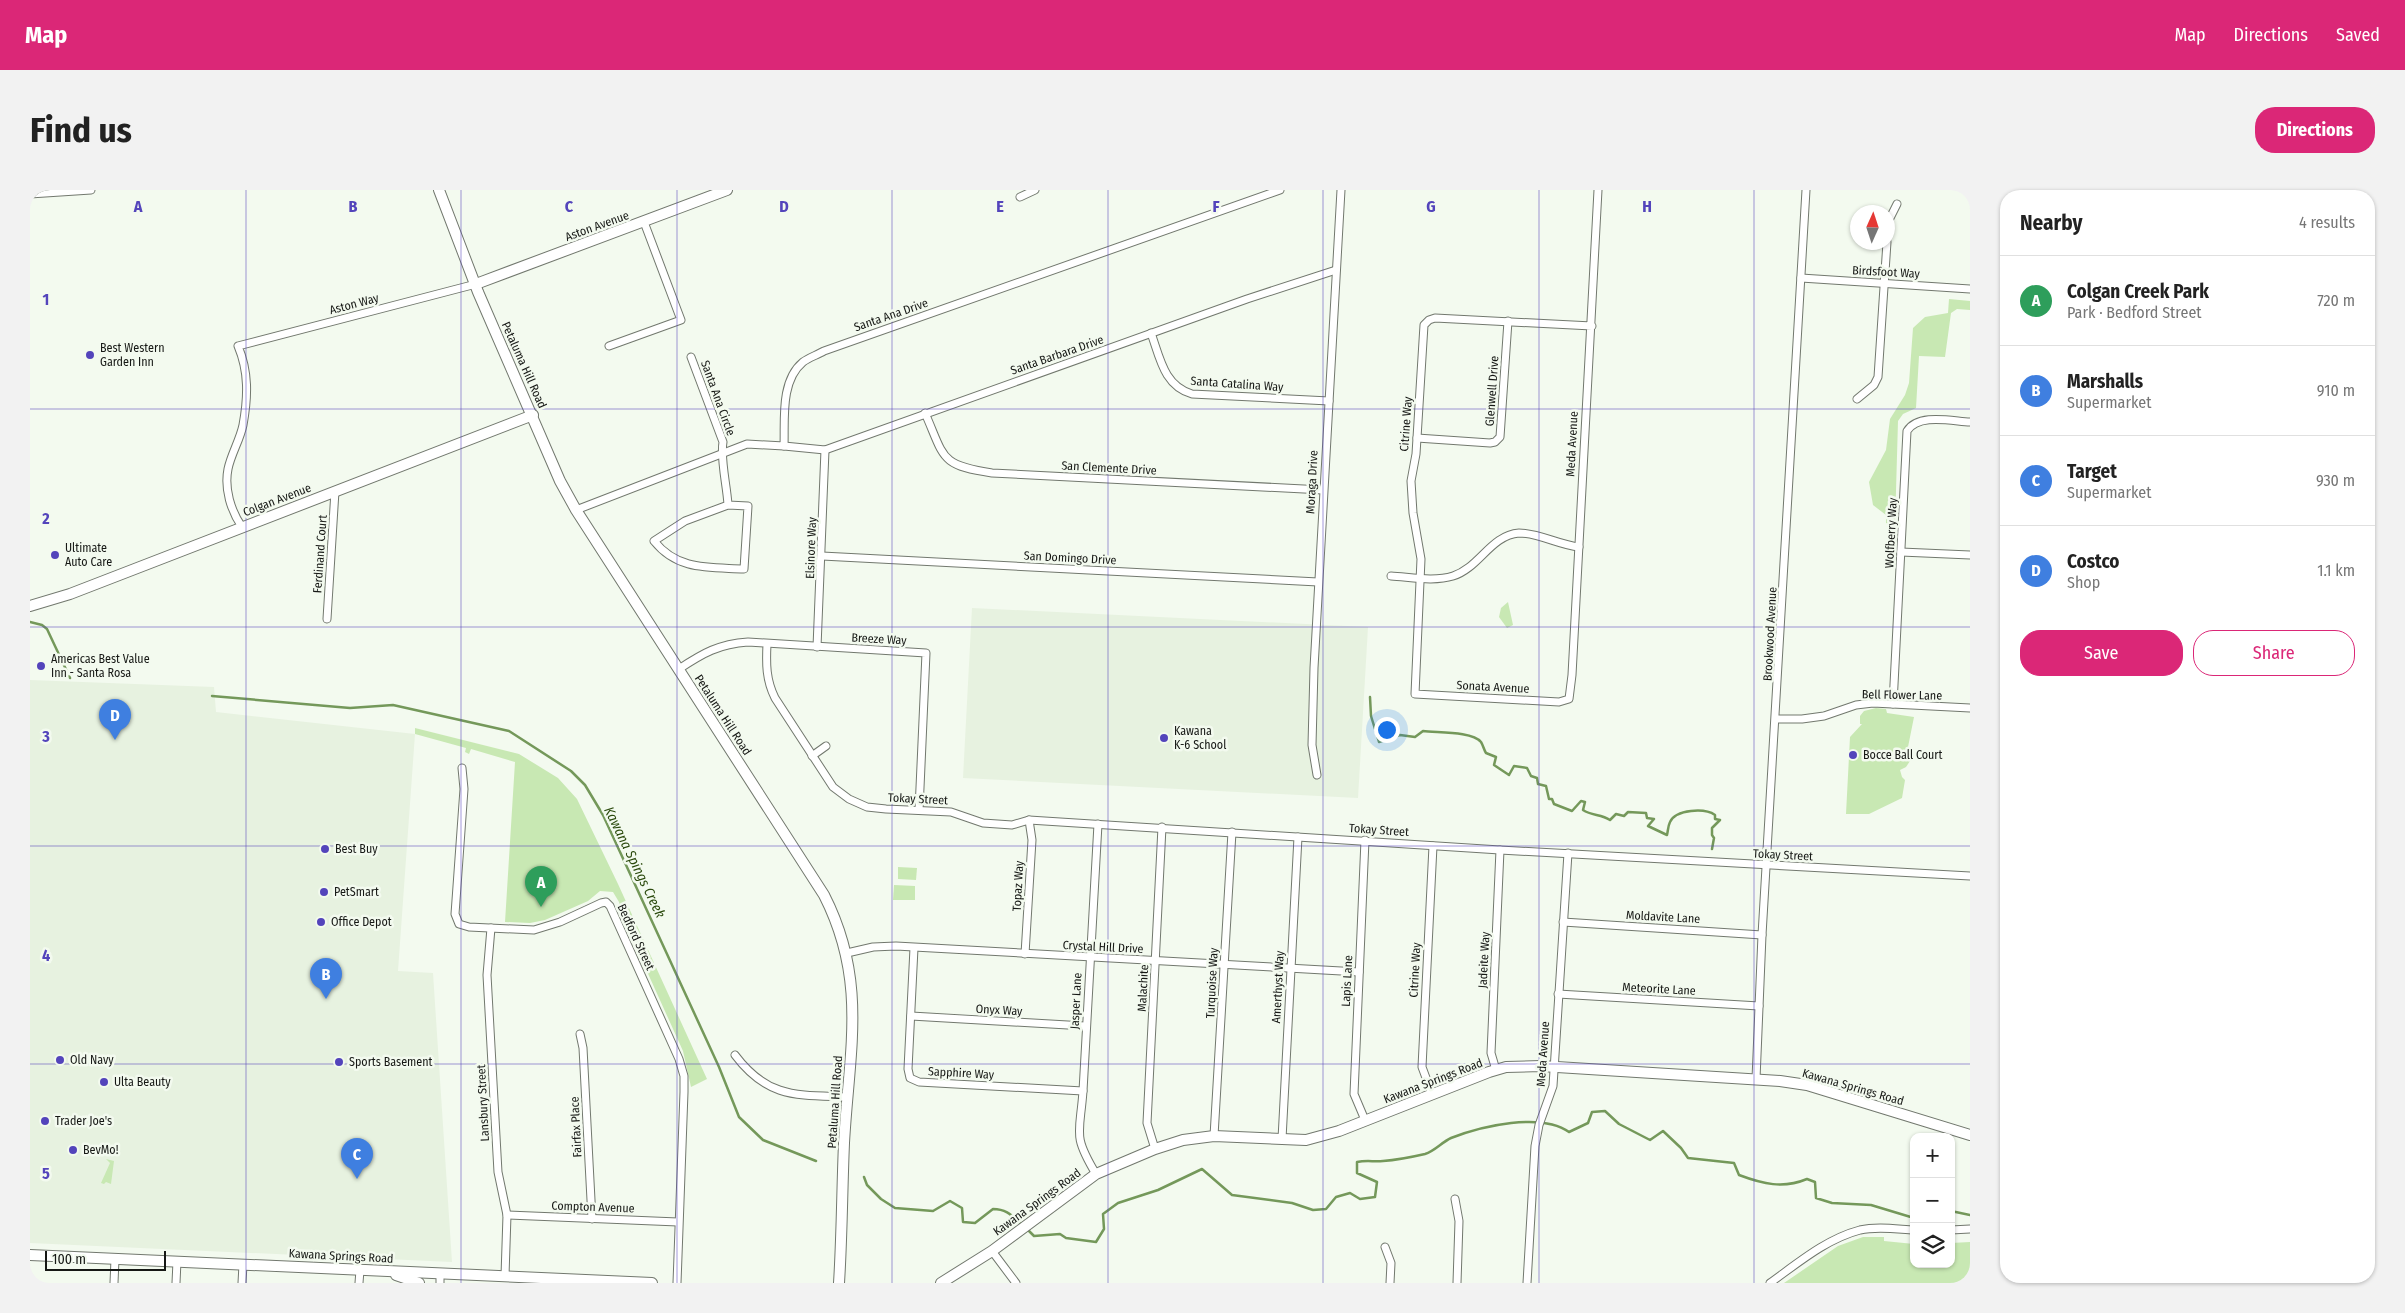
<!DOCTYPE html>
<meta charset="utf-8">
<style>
body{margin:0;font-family:"Fira Sans Condensed",sans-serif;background:#f2f2f2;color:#222}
.controls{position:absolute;right:15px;bottom:15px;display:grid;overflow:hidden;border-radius:10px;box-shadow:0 1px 4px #0004}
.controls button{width:45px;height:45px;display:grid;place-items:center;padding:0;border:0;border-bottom:1px solid #e0e0e0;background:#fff;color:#222;font:25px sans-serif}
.compass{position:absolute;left:1820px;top:15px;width:45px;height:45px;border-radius:50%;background:#fff;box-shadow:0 1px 4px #0004;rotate:3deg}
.scale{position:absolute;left:15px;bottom:12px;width:121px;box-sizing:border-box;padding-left:5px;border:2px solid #161815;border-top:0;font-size:14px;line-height:18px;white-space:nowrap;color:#161815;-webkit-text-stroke:4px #f3faef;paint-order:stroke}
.you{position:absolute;left:1356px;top:539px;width:18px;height:18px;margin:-12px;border:4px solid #fff;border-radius:50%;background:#1a73e8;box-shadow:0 0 0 8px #1a73e833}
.badge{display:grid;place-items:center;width:32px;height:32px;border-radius:50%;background:#db2777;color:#fff;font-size:16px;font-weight:700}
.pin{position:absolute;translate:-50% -41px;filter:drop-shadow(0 1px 2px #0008)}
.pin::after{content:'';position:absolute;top:26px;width:18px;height:15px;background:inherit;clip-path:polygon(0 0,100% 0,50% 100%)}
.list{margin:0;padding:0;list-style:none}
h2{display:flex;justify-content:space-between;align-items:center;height:65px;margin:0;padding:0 20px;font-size:21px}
h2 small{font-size:16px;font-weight:400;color:#767676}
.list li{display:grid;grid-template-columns:32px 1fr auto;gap:15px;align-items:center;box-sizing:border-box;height:90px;padding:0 20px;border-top:1px solid #e0e0e0}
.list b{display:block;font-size:19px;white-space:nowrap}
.list p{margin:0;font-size:16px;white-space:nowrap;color:#767676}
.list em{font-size:16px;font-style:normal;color:#767676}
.actions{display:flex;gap:10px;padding:15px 20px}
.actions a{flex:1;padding:11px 0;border:1px solid #db2777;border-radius:20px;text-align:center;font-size:18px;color:#db2777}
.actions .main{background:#db2777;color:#fff}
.icon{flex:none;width:28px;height:28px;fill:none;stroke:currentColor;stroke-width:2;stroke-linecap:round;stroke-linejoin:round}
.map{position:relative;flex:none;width:1940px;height:1093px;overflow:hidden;border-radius:20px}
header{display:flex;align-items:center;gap:30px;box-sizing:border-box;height:70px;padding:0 25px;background:#db2777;color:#fff}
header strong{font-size:24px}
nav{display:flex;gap:28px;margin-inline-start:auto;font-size:18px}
.intro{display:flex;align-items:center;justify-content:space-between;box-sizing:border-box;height:120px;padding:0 30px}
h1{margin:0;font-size:35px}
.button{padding:12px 22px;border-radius:20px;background:#db2777;color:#fff;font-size:18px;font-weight:700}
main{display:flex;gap:30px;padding:0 30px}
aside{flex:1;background:#fff;border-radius:20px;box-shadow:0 1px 4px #0004}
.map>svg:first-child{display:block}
.built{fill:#e7f2e0}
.green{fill:#c8e8b3}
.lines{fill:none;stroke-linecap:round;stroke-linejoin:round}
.stream{stroke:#74985a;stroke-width:2.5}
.street-casing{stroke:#72786e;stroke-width:9}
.secondary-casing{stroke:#72786e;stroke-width:12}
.street{stroke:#fff;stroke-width:7}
.secondary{stroke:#fff;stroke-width:10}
.grid{fill:none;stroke:#5344bb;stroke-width:1;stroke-opacity:0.55}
.poi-dot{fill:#5344bb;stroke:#f3faef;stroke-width:2}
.labels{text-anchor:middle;stroke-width:5;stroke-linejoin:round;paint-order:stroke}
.street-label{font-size:12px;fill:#161815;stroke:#f3faef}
.poi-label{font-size:12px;fill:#161815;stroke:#f3faef;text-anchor:start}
.water-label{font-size:14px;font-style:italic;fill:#2c4b0e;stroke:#f3faef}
.grid-label{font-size:16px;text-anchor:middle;font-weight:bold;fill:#5344bb;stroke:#f3faef;stroke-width:5;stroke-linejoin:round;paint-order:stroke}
</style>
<header>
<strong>Map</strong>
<nav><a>Map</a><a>Directions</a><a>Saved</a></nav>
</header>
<div class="intro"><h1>Find us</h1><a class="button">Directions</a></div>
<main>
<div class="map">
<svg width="1940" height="1093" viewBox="0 0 1940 1093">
<rect width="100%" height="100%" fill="#f3faef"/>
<g class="built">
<path d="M942,418L1338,437L1328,608L933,588Z"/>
<path d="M0,490L184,497L186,522L385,544L368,781L403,783L422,1072L0,1053Z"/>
</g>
<g class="green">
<path d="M1919,109L1940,111V120L1927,119L1921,123L1915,167L1889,166L1886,218L1873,224L1868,231L1865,336L1856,333V325L1843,315L1839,292L1856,260L1860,229L1875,205L1879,193L1883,138L1895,127L1918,123Z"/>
<path d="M1478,412L1483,435L1477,438L1469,427L1471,418Z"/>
<path d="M1846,518L1856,519L1857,523L1884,527L1877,562L1880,571L1876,577L1870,580L1872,587L1875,590L1872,608L1839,624H1816L1820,547L1832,534H1830V526L1834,521Z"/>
<path d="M385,538L489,564L528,588L547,609L588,694L677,889L661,897L653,861L591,724L589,712L583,702L570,701L558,711L515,730L500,733L475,732L485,572L441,559L439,564L435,562L436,558L385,544Z"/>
<path d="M868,677L887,678L886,690L868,689Z"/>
<path d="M864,695L885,696V710H863Z"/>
<path d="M76,969L84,971L81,994L76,992L74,994L71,993L80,973Z"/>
<path d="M1833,1047H1854V1051L1884,1054V1074H1921V1053L1940,1052V1093H1754L1808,1056Z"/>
</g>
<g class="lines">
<g class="stream">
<path d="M0,432L12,435L17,439L40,488"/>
<path d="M182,506L320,518L363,515L479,541L541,581L555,595L573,625L689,877L709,927L733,950L786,971"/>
<path d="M1340,507L1341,526L1349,552L1370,545L1385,547L1393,541C1406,543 1442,541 1451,552C1453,555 1454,560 1456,563L1466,567L1464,575L1479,585L1484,576L1497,578L1501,586L1507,588L1508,594L1516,596L1519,609H1522L1524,614L1542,621L1551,611L1555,612L1553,620C1562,626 1571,624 1580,630L1586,624L1594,626L1598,622L1616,623L1617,628L1624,629L1618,636L1637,645C1638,641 1638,636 1640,632C1646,619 1675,618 1685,625V629L1690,630L1682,638V645L1684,648L1682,659"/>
<path d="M834,987L837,995L851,1009L865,1018L903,1021L920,1011L932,1018L933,1032L945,1033L963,1019C977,1019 982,1026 992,1035"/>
<path d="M1921,1021L1940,1025"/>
<path d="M996,1038L1004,1046L1030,1044L1036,1048L1066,1052L1074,1039L1073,1024L1088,1013L1128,1000L1172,979L1202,1005L1262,1013L1283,1020L1296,1019L1306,1007L1320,1003L1330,1009L1345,1007L1347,992L1327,983V972C1337,970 1344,972 1353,971C1367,970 1382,967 1395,964C1405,961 1412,952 1421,948C1452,936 1511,922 1539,942L1558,933L1562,922L1575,921L1589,934L1620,950L1633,941L1651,958L1658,968L1704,973L1709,985C1733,994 1753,999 1777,989L1785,992L1786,1008L1802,1013L1841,1015L1884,1028"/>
</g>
<g class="street-casing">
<g id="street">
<path d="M0,4L61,0"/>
<path d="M990,7L1005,0"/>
<path d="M1858,38V32L1867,14"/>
<path d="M1771,88L1940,99"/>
<path d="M1562,136L1405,128L1399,130L1394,135L1386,264L1381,291L1383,323L1391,369L1385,504L1529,512L1539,509L1542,485C1551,323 1559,162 1568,0"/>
<path d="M1121,143C1130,168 1134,196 1162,204L1299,211"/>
<path d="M579,156L651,130L614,32"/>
<path d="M661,167L693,252C690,269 697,296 698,315L655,331L624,351C648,381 679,377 714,379L718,316L698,315"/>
<path d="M1827,209L1844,195L1848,187L1857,52"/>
<path d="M895,223C915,268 909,275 962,283L1293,300"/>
<path d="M1387,248L1460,253L1465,252L1470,247L1478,131"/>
<path d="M754,256L795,260L1217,109L1306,80"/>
<path d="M546,320L717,254L754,256C755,230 750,191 773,172C778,168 787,165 794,161L1250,0"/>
<path d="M212,337C201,321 194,299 198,279C201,264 210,250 213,235C218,207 219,182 208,156L446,94"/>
<path d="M1871,362L1940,365"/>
<path d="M792,366L1288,392"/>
<path d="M1361,386C1380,387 1404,392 1423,386C1449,378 1461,345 1489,343C1509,343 1529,355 1549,357"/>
<path d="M297,429L305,301"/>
<path d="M737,454C736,474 736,490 745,508L803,597L819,609L837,617L856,619L921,622L953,633L982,635L999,630L1470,660L1940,686"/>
<path d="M787,457L795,260"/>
<path d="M649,479C673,463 689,454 718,452L896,463L889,620"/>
<path d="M1863,514L1877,241C1888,223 1921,231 1940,232"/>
<path d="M1746,529H1772L1794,526L1826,515L1843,513L1940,518"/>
<path d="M782,566L796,556"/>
<path d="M432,578L434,599L425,724L429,734L439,737L504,740L530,732L571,713L576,712L580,716L649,869L654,886V902L647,1093"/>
<path d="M1287,585L1282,555L1284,478L1311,0"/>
<path d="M1533,732L1732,745"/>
<path d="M461,738L457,785L468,982L477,1025L475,1086"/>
<path d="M884,758L878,879L880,888L889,892L1053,901"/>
<path d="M817,763L843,757L866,756L1329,782"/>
<path d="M995,764L1002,650L999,630"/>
<path d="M1528,804L1729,816"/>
<path d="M881,826L1055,836"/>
<path d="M550,844L553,858L562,1029"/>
<path d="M705,865C738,909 768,905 817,907"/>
<path d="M1466,880L1461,863L1470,660"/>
<path d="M1726,889L1732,745L1776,0"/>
<path d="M1402,904L1392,877L1403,656"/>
<path d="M1335,930L1324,904L1335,650"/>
<path d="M1184,946L1202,642"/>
<path d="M1252,949L1268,647"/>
<path d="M1125,959L1117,933L1132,637"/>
<path d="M1066,984C1042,944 1050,944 1053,901L1068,634"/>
<path d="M1425,1009L1429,1031L1427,1093"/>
<path d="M477,1025L648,1032"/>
<path d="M1921,1040L1940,1039"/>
<path d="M1355,1057L1361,1073L1360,1093"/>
<path d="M962,1061L986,1093"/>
<path d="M84,1093L85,1069"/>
<path d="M146,1093L147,1071"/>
<path d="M212,1093L213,1074"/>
<path d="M329,1093L330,1080"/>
<path d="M410,1093V1084"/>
<path d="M1497,1093L1505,956L1509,935L1523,896L1538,663"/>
<path d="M1740,1093C1768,1073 1796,1049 1830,1040C1847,1036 1866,1039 1884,1040"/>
</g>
</g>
<g class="secondary-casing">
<g id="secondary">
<path d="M409,0L448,102L530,291L546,320L794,705C838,791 819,861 814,953C812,1000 812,1046 809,1093"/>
<path d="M446,94L697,0"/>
<path d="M0,416L40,404L503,225"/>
<path d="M0,1065L622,1093"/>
<path d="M366,1085L389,1093"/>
<path d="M911,1093L962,1061L1066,984L1125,959L1153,950L1184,946L1276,950L1309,941L1459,882L1476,877L1511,876L1750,891L1777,895L1940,945"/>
</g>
</g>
<use href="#street" class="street"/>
<use href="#secondary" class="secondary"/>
</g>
<path class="grid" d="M216,0V1093M431,0V1093M647,0V1093M862,0V1093M1078,0V1093M1293,0V1093M1509,0V1093M1724,0V1093M0,219H1940M0,437H1940M0,656H1940M0,874H1940"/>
<g class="poi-dot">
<circle cx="60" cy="165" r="5"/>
<circle cx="25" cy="365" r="5"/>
<circle cx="11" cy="476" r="5"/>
<circle cx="1134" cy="548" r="5"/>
<circle cx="1823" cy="565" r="5"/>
<circle cx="295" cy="659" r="5"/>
<circle cx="294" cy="702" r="5"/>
<circle cx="291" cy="732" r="5"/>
<circle cx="30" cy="870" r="5"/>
<circle cx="309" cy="872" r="5"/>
<circle cx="74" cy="892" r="5"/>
<circle cx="15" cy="931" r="5"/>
<circle cx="43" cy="960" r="5"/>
</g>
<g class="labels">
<g class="street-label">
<text transform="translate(567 36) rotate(-20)" y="4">Aston Avenue</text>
<text transform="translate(1856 82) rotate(3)" y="4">Birdsfoot Way</text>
<text transform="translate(324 114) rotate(-15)" y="4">Aston Way</text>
<text transform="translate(861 125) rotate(-19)" y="4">Santa Ana Drive</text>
<text transform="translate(1027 165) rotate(-19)" y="4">Santa Barbara Drive</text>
<text transform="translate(494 175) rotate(66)" y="4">Petaluma Hill Road</text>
<text transform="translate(1207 194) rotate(4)" y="4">Santa Catalina Way</text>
<text transform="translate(1462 201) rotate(-86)" y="4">Glenwell Drive</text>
<text transform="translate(688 208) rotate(70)" y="4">Santa Ana Circle</text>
<text transform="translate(1376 234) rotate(-86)" y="4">Citrine Way</text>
<text transform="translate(1542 254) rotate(-87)" y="4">Meda Avenue</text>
<text transform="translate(1079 278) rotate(3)" y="4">San Clemente Drive</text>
<text transform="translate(1282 292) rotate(-87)" y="4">Moraga Drive</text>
<text transform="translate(247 310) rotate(-21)" y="4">Colgan Avenue</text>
<text transform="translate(1861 343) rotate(-87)" y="4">Wolfberry Way</text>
<text transform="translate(781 358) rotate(-88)" y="4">Elsinore Way</text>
<text transform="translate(290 364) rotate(-86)" y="4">Ferdinand Court</text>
<text transform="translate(1040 368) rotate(3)" y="4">San Domingo Drive</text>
<text transform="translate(1740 444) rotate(-87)" y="4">Brookwood Avenue</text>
<text transform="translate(849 449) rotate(3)" y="4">Breeze Way</text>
<text transform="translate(1463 497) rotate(3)" y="4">Sonata Avenue</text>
<text transform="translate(1872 505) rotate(1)" y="4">Bell Flower Lane</text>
<text transform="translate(693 525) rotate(57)" y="4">Petaluma Hill Road</text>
<text transform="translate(888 609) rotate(3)" y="4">Tokay Street</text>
<text transform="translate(1349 640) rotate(4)" y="4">Tokay Street</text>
<text transform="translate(1753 665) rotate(3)" y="4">Tokay Street</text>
<text transform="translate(988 696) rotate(-87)" y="4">Topaz Way</text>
<text transform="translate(1633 727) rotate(3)" y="4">Moldavite Lane</text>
<text transform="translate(606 747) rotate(65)" y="4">Bedford Street</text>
<text transform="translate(1073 757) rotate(3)" y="4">Crystal Hill Drive</text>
<text transform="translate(1454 770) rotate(-87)" y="4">Jadeite Way</text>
<text transform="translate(1385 780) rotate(-87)" y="4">Citrine Way</text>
<text transform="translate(1317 791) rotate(-87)" y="4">Lapis Lane</text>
<text transform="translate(1182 793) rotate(-87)" y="4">Turquoise Way</text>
<text transform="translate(1248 797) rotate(-87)" y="4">Amerthyst Way</text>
<text transform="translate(1113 798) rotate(-87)" y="4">Malachite</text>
<text transform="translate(1629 799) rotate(3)" y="4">Meteorite Lane</text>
<text transform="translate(1046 811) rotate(-87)" y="4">Jasper Lane</text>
<text transform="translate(969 820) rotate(3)" y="4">Onyx Way</text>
<text transform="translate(1513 864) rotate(-86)" y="4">Meda Avenue</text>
<text transform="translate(931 883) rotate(3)" y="4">Sapphire Way</text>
<text transform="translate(1403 891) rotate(-21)" y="4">Kawana Springs Road</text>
<text transform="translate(1823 897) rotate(16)" y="4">Kawana Springs Road</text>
<text transform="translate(805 912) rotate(-86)" y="4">Petaluma Hill Road</text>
<text transform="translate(453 913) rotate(-93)" y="4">Lansbury Street</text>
<text transform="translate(546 937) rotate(-93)" y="4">Fairfax Place</text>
<text transform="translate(1007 1012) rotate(-36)" y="4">Kawana Springs Road</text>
<text transform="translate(563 1017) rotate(2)" y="4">Compton Avenue</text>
<text transform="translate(311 1066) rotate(3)" y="4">Kawana Springs Road</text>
</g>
<g class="poi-label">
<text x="70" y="162">Best Western<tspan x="70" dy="14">Garden Inn</tspan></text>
<text x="35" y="362">Ultimate<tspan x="35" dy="14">Auto Care</tspan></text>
<text x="21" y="473">Americas Best Value<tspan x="21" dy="14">Inn - Santa Rosa</tspan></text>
<text x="1144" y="545">Kawana<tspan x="1144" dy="14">K-6 School</tspan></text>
<text x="1833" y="569">Bocce Ball Court</text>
<text x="305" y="663">Best Buy</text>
<text x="304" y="706">PetSmart</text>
<text x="301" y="736">Office Depot</text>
<text x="40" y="874">Old Navy</text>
<text x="319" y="876">Sports Basement</text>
<text x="84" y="896">Ulta Beauty</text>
<text x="25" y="935">Trader Joe's</text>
<text x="53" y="964">BevMo!</text>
</g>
<g class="water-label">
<text transform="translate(605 672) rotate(64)" y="5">Kawana Spings Creek</text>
</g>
</g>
<g class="grid-label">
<text x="108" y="22">A</text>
<text x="323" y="22">B</text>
<text x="539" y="22">C</text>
<text x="754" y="22">D</text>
<text x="970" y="22">E</text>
<text x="1186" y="22">F</text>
<text x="1401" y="22">G</text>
<text x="1617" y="22">H</text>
<text x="16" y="115">1</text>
<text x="16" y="334">2</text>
<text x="16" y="552">3</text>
<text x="16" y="771">4</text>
<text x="16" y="989">5</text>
</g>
</svg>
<div class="controls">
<button>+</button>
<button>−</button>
<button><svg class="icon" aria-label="layers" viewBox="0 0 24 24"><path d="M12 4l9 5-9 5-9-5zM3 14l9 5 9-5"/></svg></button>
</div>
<svg class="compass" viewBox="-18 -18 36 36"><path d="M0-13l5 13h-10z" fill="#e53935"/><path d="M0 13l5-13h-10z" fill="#767676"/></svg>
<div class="scale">100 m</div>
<div class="you"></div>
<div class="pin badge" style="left:511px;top:717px;background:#2e9e5b">A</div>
<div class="pin badge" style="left:296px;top:809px;background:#3f7fe0">B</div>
<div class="pin badge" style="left:327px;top:989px;background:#3f7fe0">C</div>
<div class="pin badge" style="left:85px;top:550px;background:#3f7fe0">D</div>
</div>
<aside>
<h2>Nearby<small>4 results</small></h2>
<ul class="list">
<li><span class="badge" style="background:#2e9e5b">A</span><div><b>Colgan Creek Park</b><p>Park · Bedford Street</p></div><em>720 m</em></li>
<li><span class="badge" style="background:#3f7fe0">B</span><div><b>Marshalls</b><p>Supermarket</p></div><em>910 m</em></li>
<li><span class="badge" style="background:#3f7fe0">C</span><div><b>Target</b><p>Supermarket</p></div><em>930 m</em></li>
<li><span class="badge" style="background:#3f7fe0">D</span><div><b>Costco</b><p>Shop</p></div><em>1.1 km</em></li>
</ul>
<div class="actions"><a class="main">Save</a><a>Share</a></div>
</aside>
</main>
